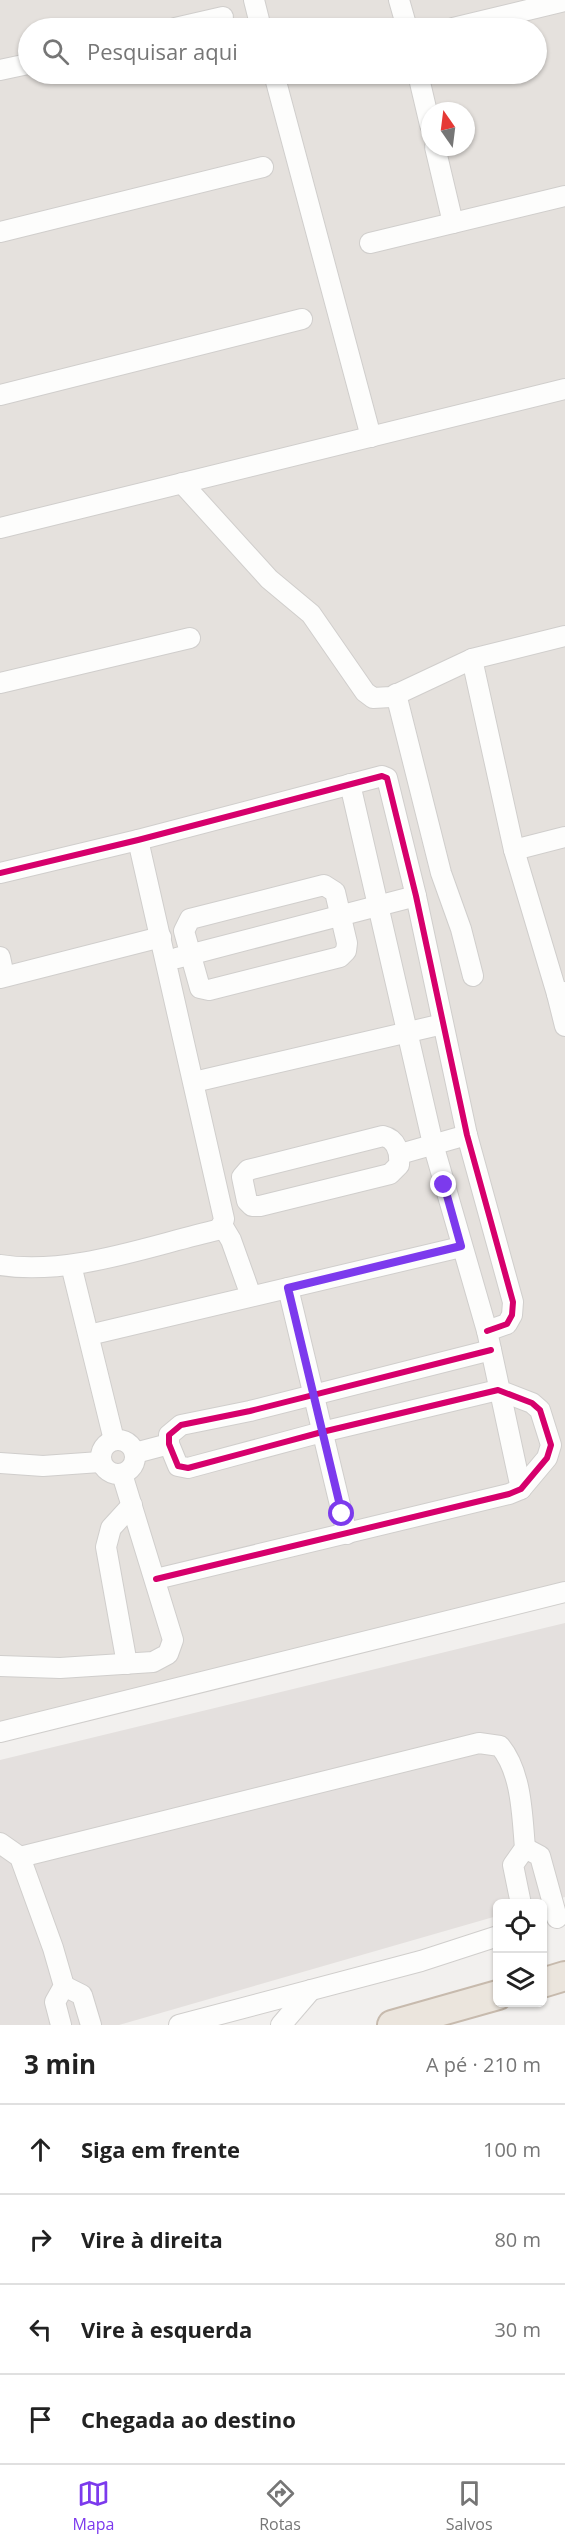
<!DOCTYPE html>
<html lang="pt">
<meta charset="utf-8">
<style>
body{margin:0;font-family:"Open Sans",sans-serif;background:#f6f6f6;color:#222}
.controls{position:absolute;right:18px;bottom:18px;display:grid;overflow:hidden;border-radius:9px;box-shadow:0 2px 4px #0004}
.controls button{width:54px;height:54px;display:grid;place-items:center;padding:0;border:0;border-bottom:2px solid #e0e0e0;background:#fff;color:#222;font:30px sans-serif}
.compass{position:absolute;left:421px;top:102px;width:54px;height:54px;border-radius:50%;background:#fff;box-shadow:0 2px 4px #0004;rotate:346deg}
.stop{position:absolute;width:18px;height:18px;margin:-14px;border:4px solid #7c3aed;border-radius:50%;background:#fff}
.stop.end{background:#7c3aed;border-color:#fff;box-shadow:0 2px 6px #0008}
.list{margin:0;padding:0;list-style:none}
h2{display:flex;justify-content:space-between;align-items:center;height:78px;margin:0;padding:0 24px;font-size:26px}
h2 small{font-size:20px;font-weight:400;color:#767676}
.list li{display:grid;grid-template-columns:39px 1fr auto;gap:18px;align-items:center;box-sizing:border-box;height:90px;padding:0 24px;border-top:2px solid #e0e0e0}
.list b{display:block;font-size:22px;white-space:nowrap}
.list em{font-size:20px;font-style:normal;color:#767676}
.icon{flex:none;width:33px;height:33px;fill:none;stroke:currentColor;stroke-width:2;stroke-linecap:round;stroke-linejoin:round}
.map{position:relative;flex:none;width:565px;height:2025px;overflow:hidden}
.search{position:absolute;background:#fff;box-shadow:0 2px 4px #0004;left:18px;right:18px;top:18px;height:66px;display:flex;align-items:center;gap:15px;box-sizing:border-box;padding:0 21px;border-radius:33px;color:#767676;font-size:22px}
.sheet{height:438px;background:#fff}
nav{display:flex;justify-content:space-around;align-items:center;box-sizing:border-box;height:84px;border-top:2px solid #e0e0e0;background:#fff;font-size:16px;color:#767676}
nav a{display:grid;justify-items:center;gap:3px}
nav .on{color:#7c3aed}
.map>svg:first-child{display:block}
.residential{fill:#e5e1dd;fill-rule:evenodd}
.industrial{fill:#e4e0de}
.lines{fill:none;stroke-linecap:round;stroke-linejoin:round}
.minor-casing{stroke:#d0cecc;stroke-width:22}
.highway-casing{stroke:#c7baad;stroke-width:32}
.minor{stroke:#fdfdfc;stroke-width:20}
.highway{stroke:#ebe5dd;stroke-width:28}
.cycleway-casing{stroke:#fff;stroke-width:10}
.cycleway{stroke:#d6006c;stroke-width:6}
.route{stroke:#7c3aed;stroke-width:8}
</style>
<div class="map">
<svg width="565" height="2025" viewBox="0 0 565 2025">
<rect width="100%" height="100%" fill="#f2f0ee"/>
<path class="residential" d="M0,0H565V1587L0,1726ZM28,28H536V74H28ZM430,111H466V147H430Z"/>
<path class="industrial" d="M565,1623V1897L542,1903L498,1904L497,1916L119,2025H0V1760Z"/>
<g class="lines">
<g class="minor-casing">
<g id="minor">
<path d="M254,0L261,28"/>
<path d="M399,0L407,28"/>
<path d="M175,28L223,17"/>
<path d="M453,28L565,1"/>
<path d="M0,70L28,64"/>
<path d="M274,74L371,437"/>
<path d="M418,74L430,125"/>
<path d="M435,147L453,223"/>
<path d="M0,232L263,167"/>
<path d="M370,243L565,196"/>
<path d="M0,395L302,319"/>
<path d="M182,483L269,579L311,614L365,692L373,698L391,697L472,659L565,636"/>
<path d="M0,528L565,389"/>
<path d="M472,659L514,850L557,994L565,992"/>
<path d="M0,683L190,638"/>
<path d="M396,694L441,873L461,929L473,976"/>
<path d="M350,784L433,1144L487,1331L521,1489"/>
<path d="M138,840L224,1219L222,1225L231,1240L251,1296"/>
<path d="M514,850L565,837"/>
<path d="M0,873L138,840L382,776L387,778L416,896L467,1135L513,1302L512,1315L507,1324L487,1331"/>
<path d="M324,885L335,892L347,943L346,951L340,957L209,990L200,988L184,931L190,919Z"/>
<path d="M0,957L4,976"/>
<path d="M177,958L416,896"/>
<path d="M0,978L161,937"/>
<path d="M557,994L565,1026"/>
<path d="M194,1082L443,1024"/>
<path d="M383,1136C397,1139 400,1153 399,1165L390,1174L260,1206H252L247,1201L242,1177L248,1170Z"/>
<path d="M400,1154L467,1135"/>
<path d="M0,1265C70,1276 148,1246 217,1230L222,1225"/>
<path d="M71,1265L114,1440"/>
<path d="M288,1288L347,1534"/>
<path d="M89,1335L461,1247"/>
<circle cx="118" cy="1457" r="17"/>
<path d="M135,1453L169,1444"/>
<path d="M0,1463L43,1466L100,1462"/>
<path d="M156,1579L509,1494L521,1489L547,1458L551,1445L540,1410L532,1403L498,1390L322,1432L188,1468L178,1466L169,1444V1435L181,1425L250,1411L491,1350"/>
<path d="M127,1664L106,1547L111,1528L132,1505"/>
<path d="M0,1666L60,1668L153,1662L168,1654L173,1640L122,1474"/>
<path d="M0,1732L565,1592"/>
<path d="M0,1843L20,1857L53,1948L64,1986L55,2002L61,2025"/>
<path d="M525,1848L540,1856L557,1918"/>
<path d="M20,1857L479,1743L500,1746C522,1773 522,1815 525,1848L513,1865L521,1904"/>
<path d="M64,1986L82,1995L91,2025"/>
<path d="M179,2025L421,1961L498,1936"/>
<path d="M281,2025L311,1990"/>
</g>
</g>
<g class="highway-casing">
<g id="highway">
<path d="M542,1983L565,1976"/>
<path d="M392,2025L498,1995"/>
</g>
</g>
<use href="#minor" class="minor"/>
<use href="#highway" class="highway"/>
<g class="cycleway-casing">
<g id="cycleway">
<path d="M0,873L138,840L382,776L387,778L416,896L467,1135L513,1302L512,1315L507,1324L487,1331"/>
<path d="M156,1579L509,1494L521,1489L547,1458L551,1445L540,1410L532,1403L498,1390L322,1432L188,1468L178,1466L169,1444V1435L181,1425L250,1411L491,1350"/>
</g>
</g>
<use href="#cycleway" class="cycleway"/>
</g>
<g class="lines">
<path class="route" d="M342,1514L288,1288L461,1246L444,1185"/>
</g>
</svg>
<div class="controls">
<button><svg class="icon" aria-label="locate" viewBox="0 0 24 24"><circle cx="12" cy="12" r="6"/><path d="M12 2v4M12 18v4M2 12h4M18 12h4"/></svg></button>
<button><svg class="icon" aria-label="layers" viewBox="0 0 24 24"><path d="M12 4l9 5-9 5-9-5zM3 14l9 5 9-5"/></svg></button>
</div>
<svg class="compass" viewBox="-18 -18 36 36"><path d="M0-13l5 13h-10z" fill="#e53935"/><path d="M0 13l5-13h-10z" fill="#767676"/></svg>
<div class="stop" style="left:342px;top:1514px"></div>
<div class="stop end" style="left:444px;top:1185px"></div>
<div class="search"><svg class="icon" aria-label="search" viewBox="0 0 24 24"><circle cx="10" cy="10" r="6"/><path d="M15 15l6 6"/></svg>Pesquisar aqui</div>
</div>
<section class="sheet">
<h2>3 min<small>A pé · 210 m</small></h2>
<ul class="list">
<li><svg class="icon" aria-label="ahead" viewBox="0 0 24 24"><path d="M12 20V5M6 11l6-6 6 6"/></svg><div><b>Siga em frente</b></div><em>100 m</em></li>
<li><svg class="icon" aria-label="right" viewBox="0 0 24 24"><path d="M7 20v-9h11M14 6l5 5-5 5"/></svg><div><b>Vire à direita</b></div><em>80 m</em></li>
<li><svg class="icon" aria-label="left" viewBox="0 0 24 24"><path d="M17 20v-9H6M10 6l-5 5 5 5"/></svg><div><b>Vire à esquerda</b></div><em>30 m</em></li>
<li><svg class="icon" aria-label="arrive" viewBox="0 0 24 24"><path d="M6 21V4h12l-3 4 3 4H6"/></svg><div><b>Chegada ao destino</b></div></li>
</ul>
</section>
<nav>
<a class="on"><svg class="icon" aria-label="map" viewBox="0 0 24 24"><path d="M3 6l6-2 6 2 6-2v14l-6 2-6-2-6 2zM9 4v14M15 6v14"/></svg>Mapa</a>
<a><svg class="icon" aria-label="directions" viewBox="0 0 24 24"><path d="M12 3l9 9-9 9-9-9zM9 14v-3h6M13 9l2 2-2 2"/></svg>Rotas</a>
<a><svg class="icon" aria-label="saved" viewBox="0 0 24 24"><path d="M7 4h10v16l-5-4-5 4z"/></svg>Salvos</a>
</nav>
